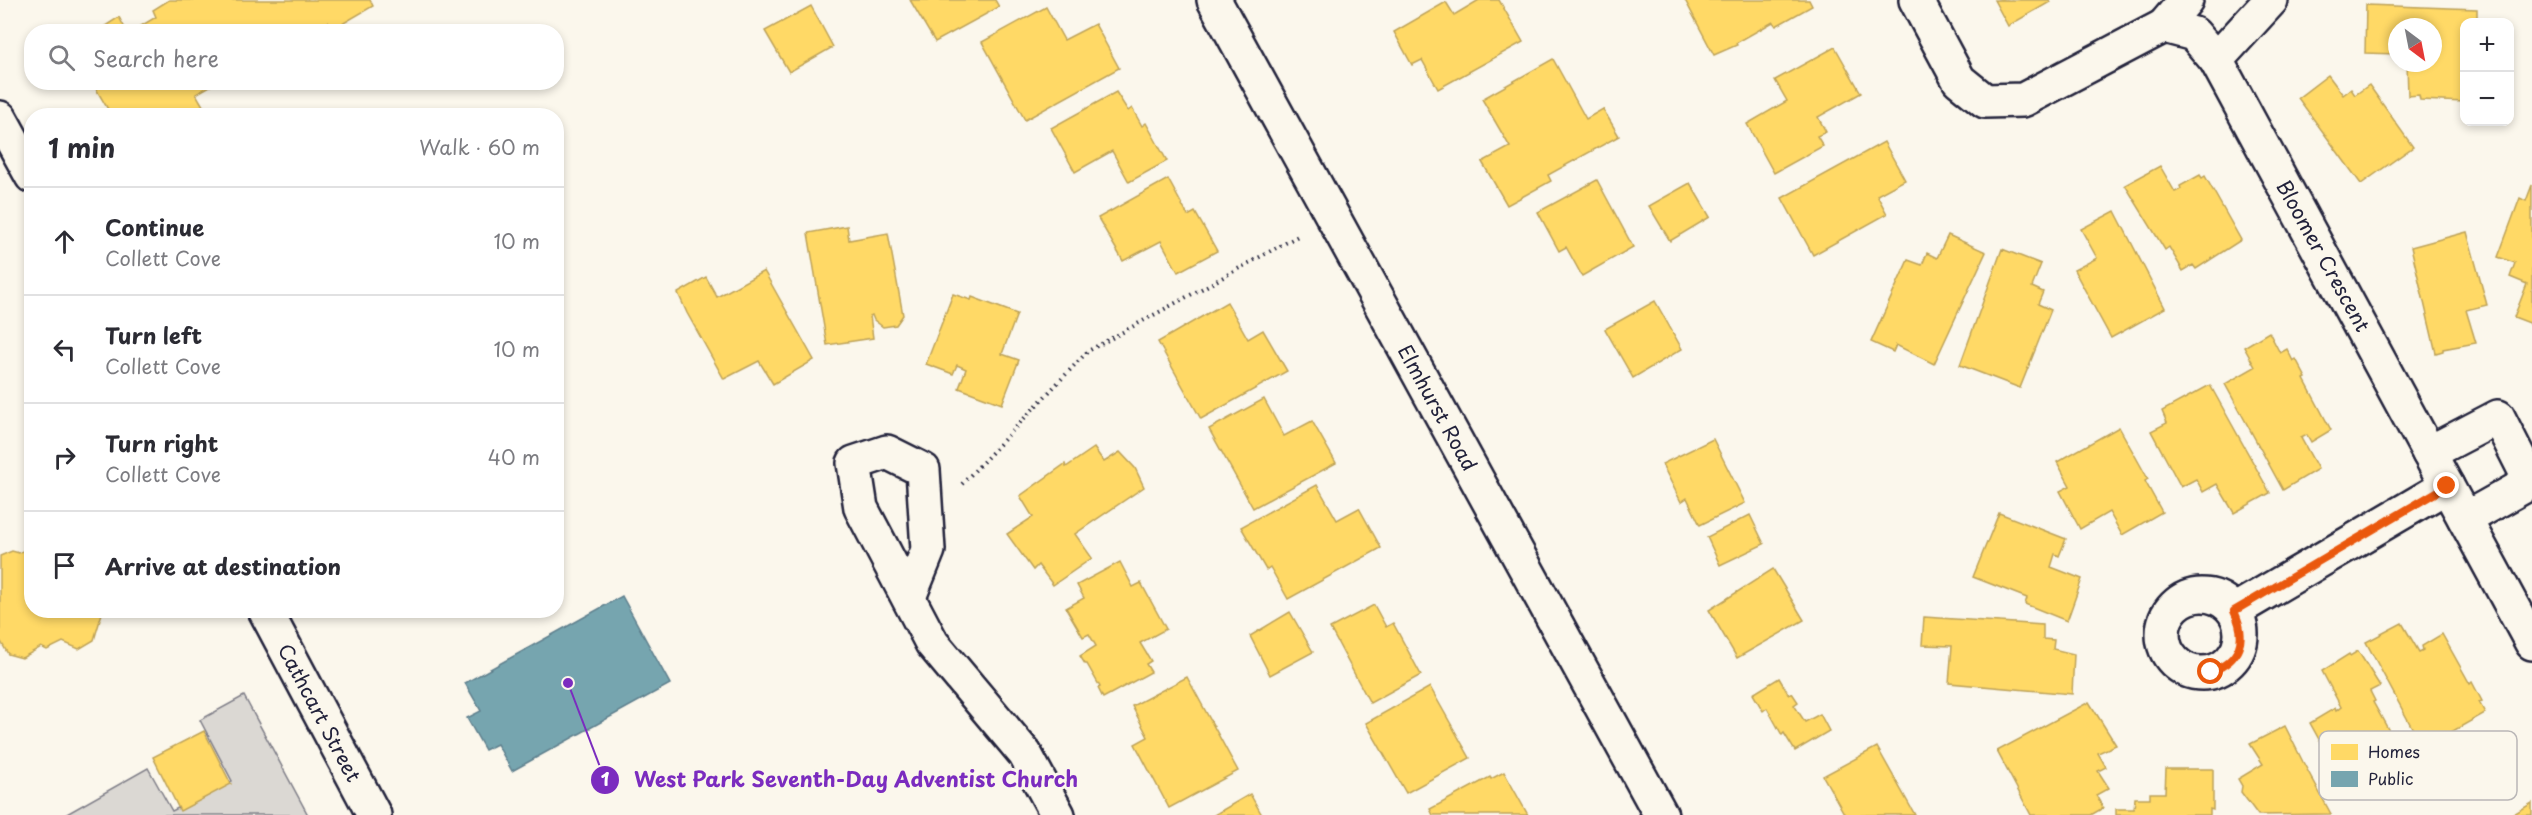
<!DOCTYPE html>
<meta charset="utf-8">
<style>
body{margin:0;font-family:"Playpen Sans",sans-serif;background:#f7f7f7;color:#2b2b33}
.controls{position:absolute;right:18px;top:18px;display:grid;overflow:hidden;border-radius:12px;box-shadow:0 3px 9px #0003}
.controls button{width:54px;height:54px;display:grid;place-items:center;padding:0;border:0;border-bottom:2px solid #e1e1e2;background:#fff;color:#2b2b33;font:30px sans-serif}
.compass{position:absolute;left:2388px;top:18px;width:54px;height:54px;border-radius:50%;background:#fff;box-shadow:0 3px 9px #0003;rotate:148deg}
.stop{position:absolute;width:18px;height:18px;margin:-14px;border:4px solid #ea580c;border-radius:50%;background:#fff}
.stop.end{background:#ea580c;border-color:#fff;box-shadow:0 2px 6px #0008}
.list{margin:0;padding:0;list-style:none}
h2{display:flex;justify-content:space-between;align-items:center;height:78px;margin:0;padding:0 24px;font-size:26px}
h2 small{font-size:20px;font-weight:400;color:#7c7c81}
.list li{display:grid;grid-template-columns:39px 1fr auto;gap:18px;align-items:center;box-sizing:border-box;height:108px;padding:0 24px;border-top:2px solid #e1e1e2}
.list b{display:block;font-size:22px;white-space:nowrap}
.list p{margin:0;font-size:20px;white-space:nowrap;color:#7c7c81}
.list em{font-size:20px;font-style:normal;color:#7c7c81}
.icon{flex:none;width:33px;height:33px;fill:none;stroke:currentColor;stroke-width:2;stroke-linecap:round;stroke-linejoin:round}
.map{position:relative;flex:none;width:2532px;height:815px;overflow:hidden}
.search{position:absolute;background:#fff;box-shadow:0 3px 9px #0003;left:24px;top:24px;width:540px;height:66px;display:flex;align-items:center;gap:15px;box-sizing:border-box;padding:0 21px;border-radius:24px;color:#7c7c81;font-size:22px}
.panel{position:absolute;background:#fff;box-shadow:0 3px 9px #0003;left:24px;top:108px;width:540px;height:510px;border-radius:24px}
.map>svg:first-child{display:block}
.green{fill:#dbd8d3;stroke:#7e7d87;stroke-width:1.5}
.homes{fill:#ffd966;stroke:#bda259;stroke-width:1.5}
.public{fill:#76a5af;stroke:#5d7e8c;stroke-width:1.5}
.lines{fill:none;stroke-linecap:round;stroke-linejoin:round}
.street-casing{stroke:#22223b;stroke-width:38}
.secondary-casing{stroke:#22223b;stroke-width:38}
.path{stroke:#22223b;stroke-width:4;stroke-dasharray:1.5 4.5;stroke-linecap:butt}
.street{stroke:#fbf7ec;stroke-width:33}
.secondary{stroke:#fbf7ec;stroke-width:33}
.route{stroke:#ea580c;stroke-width:8}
.labels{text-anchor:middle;stroke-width:6;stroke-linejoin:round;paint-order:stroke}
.street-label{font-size:20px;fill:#22223b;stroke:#fbf7ec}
.key{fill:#fbf7ec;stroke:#bab7b7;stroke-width:1.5}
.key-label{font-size:16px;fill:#22223b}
.leader{fill:none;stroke:#7b2cbf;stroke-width:2}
.callout-dot{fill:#7b2cbf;stroke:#fbf7ec;stroke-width:2}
.mark-label{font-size:18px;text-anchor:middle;font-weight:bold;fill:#fff}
.callout-label{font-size:21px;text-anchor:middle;font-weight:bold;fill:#7b2cbf;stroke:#fbf7ec;stroke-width:6;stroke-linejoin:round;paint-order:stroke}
</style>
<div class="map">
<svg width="2532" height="815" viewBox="0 0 2532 815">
<rect width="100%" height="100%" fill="#fbf7ec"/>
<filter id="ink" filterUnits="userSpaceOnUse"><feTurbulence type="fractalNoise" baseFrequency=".0167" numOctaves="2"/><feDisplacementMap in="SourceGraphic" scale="12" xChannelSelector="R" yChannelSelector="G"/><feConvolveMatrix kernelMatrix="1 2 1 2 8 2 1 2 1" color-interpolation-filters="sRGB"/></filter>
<g filter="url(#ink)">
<path class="green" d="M244,696L308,815H65L148,768L172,811L232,781L200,720Z"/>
<g class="homes">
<path d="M169,0H370L373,6L332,30L328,22L310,32H131L156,17L153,10Z"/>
<path d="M910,0H995L999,7L935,42Z"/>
<path d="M1479,0H1499L1523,42L1438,89L1422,60L1412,65L1394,32L1446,2L1454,15Z"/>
<path d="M1685,0H1809L1812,6L1776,26L1773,22L1736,43L1737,45L1714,55Z"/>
<path d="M1994,0H2049L2050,2L2008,26Z"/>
<path d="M2366,5L2477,9V22H2464V102L2420,100L2419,95L2408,96L2407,63H2433V27H2397V54L2365,53Z"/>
<path d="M811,6L833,47L789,72L765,31Z"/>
<path d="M1046,7L1064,40L1095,24L1119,68L1025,120L982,42Z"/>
<path d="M119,17L127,32H100L99,30Z"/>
<path d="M1835,47L1861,93L1818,117L1826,132L1817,136L1823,146L1774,173L1747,124L1787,101L1775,80Z"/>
<path d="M1553,59L1586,119L1603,109L1619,136L1548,175L1551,181L1507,205L1482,162L1510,147L1482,99Z"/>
<path d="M2328,75L2343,95L2351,89L2355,95L2369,85L2413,147L2361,184L2298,98Z"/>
<path d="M92,82H217L196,94L209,116H101L109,111Z"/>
<path d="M1116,92L1128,111L1132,108L1142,126L1146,123L1167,161L1129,182L1112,151L1075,172L1051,128Z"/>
<path d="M1884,142L1905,180L1877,195L1887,214L1813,255L1782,198Z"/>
<path d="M2160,166L2175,192L2181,189L2180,186L2200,175L2202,178L2205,176L2241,240L2196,269L2193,265L2183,271L2169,247L2165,250L2125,185Z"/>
<path d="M1168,179L1188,216L1195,212L1217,251L1178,272L1161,241L1123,261L1098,218Z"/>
<path d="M1597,180L1633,247L1582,276L1566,247L1559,251L1538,212Z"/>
<path d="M1690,183L1710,217L1670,241L1649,206Z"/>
<path d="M2532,185V324L2514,317L2527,284L2510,277L2515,263L2498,257L2520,198L2526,201Z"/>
<path d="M2115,211L2165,308L2111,338L2074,270L2097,258L2081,229Z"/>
<path d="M847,226L849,240L888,233L903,315L896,325L883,327L874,320L872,315L870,316L873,338L827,345L808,233Z"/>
<path d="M2467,232L2487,305L2466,310L2476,343L2443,349V351L2436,353L2411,247Z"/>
<path d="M1948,235L1986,252L1934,364L1896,345L1893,352L1871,342L1908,260L1922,265L1927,253L1937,258Z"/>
<path d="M2002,249L2041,264L2032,287L2043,292L2038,304L2051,310L2020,388L1960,365Z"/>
<path d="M764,271L814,360L773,384L759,361L724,379L687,313L678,293L706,277L717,297Z"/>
<path d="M953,294L971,300L972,297L1017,314L1002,354L1019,360L1002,404L959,388L966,369L957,365L953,374L926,364Z"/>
<path d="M1655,301L1682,349L1633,378L1605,329Z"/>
<path d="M1227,302L1248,339L1263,330L1287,371L1201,419L1158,342Z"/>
<path d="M2269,332L2280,353L2287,349L2293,361L2296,359L2306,378L2304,379L2331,430L2311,442L2307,435L2301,438L2318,469L2283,490L2225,384L2255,367L2244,347Z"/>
<path d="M2210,385L2270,493L2234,513L2217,484L2203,492L2196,479L2181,487L2151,431L2167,423L2162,411Z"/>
<path d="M1264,399L1284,436L1312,421L1336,463L1253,508L1209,429Z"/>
<path d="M2119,427L2148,479L2145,481L2162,512L2122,535L2109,512L2080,529L2060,491L2070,486L2057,462Z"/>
<path d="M1713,439L1745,503L1700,525L1687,498L1681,502L1662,464Z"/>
<path d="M1094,448L1104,462L1120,452L1135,468L1144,487L1075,534L1092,558L1053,585L1038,565L1033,570L1007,534L1033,517L1020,496L1065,464L1066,467Z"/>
<path d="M1317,485L1337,520L1359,508L1381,548L1288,599L1270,567L1266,570L1241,527Z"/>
<path d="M1999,513L2066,539L2059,556L2055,554L2051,567L2082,579L2067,621L2025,604L2027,598L1973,577Z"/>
<path d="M1750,515L1764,544L1720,565L1707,537Z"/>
<path d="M32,546V610H103L94,640L79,649L63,642L47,650L41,647L22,658L8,654L0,640V556L12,551L19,553Z"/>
<path d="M1120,562L1133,587L1141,583L1166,629L1140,643L1151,661L1146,664L1151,672L1103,698L1098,688L1100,687L1087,664H1085L1080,656L1096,646L1089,634L1083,637L1066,608L1084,598L1077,585Z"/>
<path d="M1773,569L1804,620L1737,658L1709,610Z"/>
<path d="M1374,605L1386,627L1393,623L1421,675L1370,703L1330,628Z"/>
<path d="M1290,612L1313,652L1270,675L1250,636Z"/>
<path d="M1924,617L2043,625V639L2054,640L2053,649L2074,654L2072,694L1949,683L1952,646L1922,645Z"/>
<path d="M2402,623L2419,652L2423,650L2422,646L2442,634L2470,684L2472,682L2482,701L2479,702L2485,713L2423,748L2366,642Z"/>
<path d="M2358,651L2380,686L2370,691L2375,701L2373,702L2404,758L2347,790L2310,723L2335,708L2336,711L2341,707L2322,671L2349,654L2350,656Z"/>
<path d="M1187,677L1238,771L1169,808L1135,744L1148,737L1132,706Z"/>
<path d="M1779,678L1789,695L1792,693L1798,702L1794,705L1805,722L1820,714L1829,731L1795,751L1784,733L1782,735L1767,708L1763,711L1753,694Z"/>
<path d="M1430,687L1470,758L1406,793L1366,723Z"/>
<path d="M2089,702L2116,745L2098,753L2106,767L2098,771L2109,788L2096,795L2103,808L2091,815H2031L1997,751Z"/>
<path d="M2285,726L2303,762L2331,814L2258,815L2241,792L2242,786L2238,779L2263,764L2250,744Z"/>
<path d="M204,731L231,784L180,811L153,757Z"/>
<path d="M1877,747L1915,815H1845L1823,776Z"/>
<path d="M2166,769H2213V810L2210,809V815H2116V809H2134L2135,798H2150V793H2165Z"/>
<path d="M1504,772L1528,815H1433L1430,809L1490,777L1491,779Z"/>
<path d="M1250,794L1262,815H1214Z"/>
<path d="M2532,803V815H2512Z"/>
</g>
<path class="public" d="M622,596L670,684L512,771L497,744L485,750L467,718L481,711L465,683Z"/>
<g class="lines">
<g class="street-casing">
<g id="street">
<path d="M1916,0L1959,80L1985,101L2023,100L2164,26L2194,34L2216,60L2532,643"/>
<path d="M2164,26L2186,0"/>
<path d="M2216,60L2271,0"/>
<path d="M0,118L32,176"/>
<path d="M2429,453L2498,417L2531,482L2465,519"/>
<circle cx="2202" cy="634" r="39"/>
<path d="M909,597L928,550L923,470L887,452L854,463L861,508L932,643L1025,754L1058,815"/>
<path d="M265,610L374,815"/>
<path d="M2234,611L2447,486"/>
</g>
</g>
<g class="secondary-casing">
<path id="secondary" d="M1214,0L1661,815"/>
</g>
<path class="path" d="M962,484L1088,351L1300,235"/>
<use href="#street" class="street"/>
<use href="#secondary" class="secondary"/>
</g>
</g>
<g class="lines" filter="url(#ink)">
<path class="route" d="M2211,672C2240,660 2248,640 2234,611L2447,486"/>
</g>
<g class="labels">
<g class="street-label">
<text transform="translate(2323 256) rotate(61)" y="7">Bloomer Crescent</text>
<text transform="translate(1437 408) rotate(61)" y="7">Elmhurst Road</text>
<text transform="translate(319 713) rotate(62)" y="7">Cathcart Street</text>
</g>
</g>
<rect x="2319" y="731" width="198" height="69" rx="9" class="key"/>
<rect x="2331" y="744" width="27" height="16" fill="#ffd966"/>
<rect x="2331" y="771" width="27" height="16" fill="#76a5af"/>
<g class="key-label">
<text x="2368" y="758">Homes</text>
<text x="2368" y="785">Public</text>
</g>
<path class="leader" d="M568 683L605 780"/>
<g class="callout-dot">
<circle cx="568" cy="683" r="6"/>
<circle cx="605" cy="780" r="15"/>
</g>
<g class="mark-label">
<text x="605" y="786">1</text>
</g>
<g class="callout-label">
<text x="856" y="787">West Park Seventh-Day Adventist Church</text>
</g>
</svg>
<div class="controls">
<button>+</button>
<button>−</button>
</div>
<svg class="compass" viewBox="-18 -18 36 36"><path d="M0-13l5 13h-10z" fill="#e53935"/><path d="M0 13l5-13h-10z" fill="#7c7c81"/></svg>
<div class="stop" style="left:2211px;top:672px"></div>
<div class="stop end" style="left:2447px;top:486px"></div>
<div class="search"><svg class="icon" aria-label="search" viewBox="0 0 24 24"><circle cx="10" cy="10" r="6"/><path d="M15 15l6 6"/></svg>Search here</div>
<section class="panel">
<h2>1 min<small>Walk · 60 m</small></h2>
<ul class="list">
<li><svg class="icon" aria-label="ahead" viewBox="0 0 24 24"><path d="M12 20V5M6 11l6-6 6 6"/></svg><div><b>Continue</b><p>Collett Cove</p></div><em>10 m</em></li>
<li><svg class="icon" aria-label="left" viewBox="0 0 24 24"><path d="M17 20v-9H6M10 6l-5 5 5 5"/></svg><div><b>Turn left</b><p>Collett Cove</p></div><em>10 m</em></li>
<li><svg class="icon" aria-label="right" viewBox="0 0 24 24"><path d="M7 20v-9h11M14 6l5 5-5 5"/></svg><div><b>Turn right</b><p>Collett Cove</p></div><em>40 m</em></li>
<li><svg class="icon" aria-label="arrive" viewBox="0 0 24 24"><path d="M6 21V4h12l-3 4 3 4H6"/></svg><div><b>Arrive at destination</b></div></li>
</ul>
</section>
</div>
